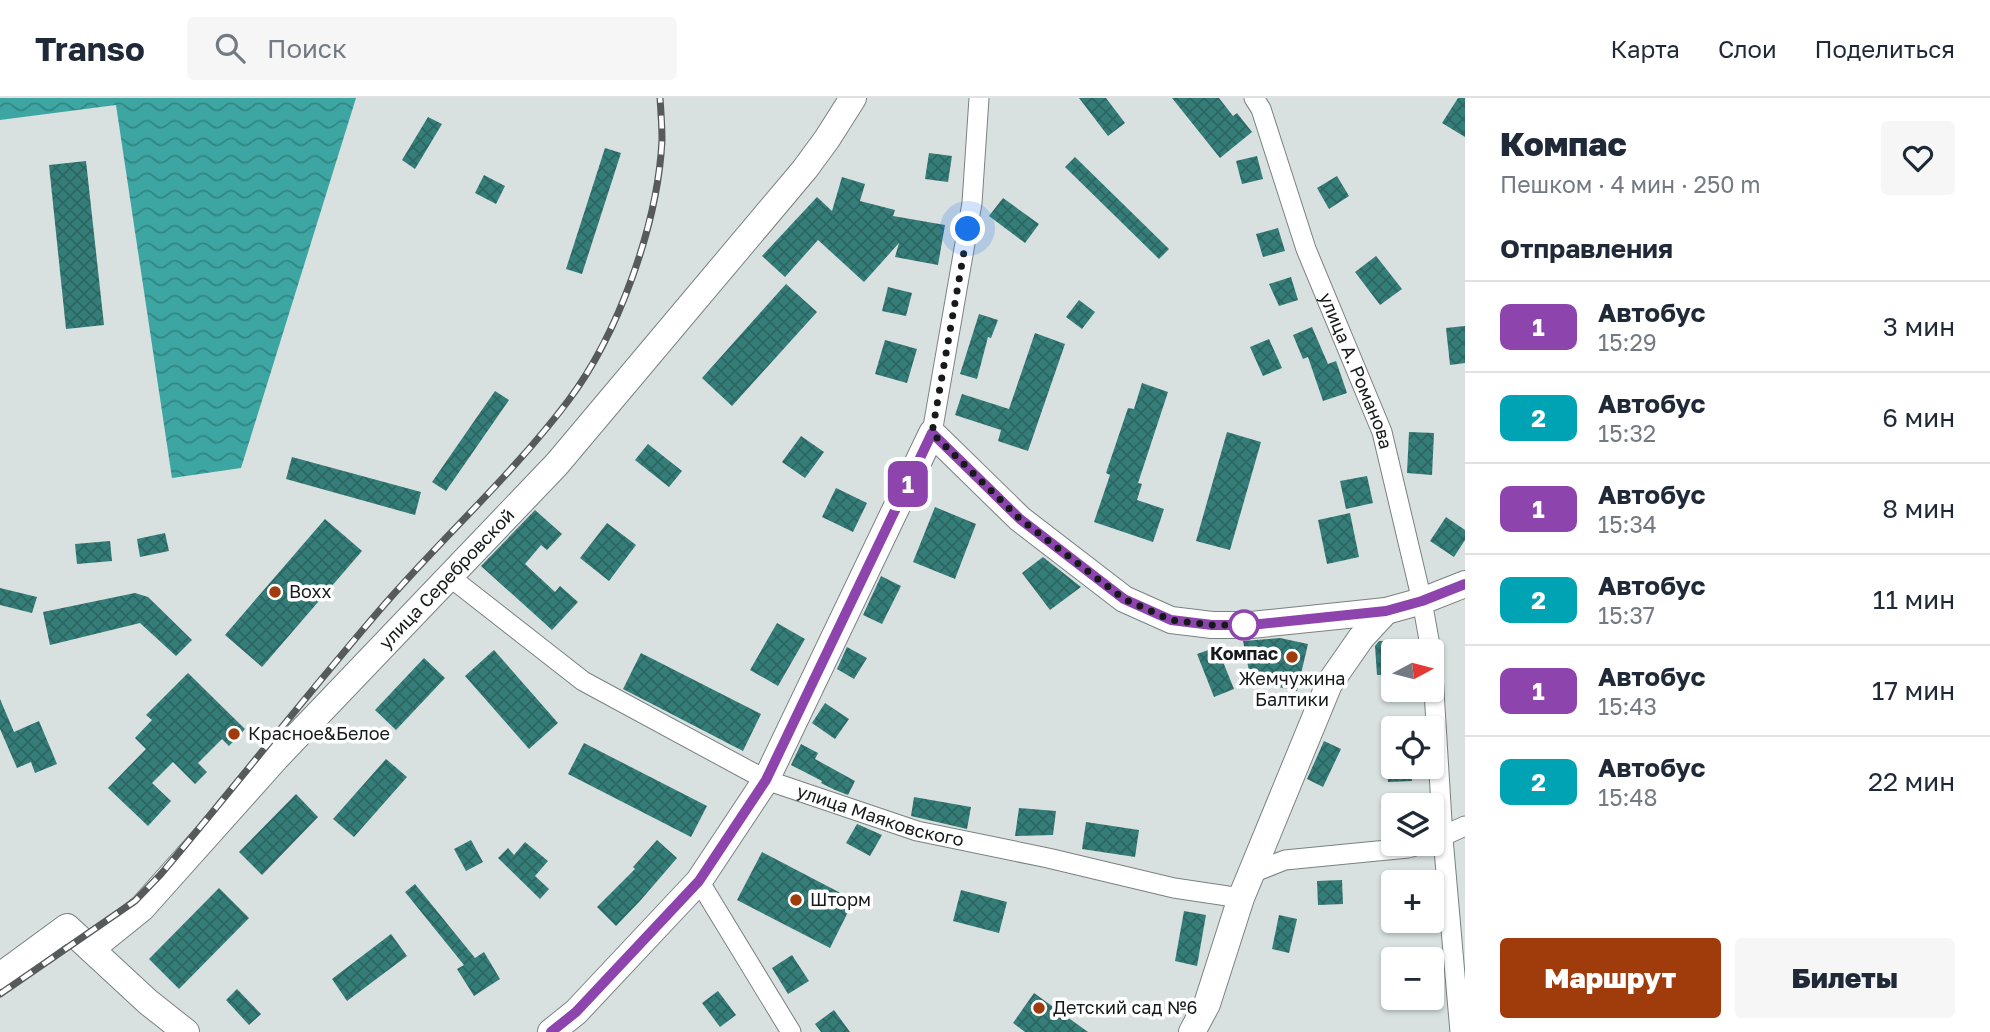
<!DOCTYPE html>
<html lang="ru">
<head>
<meta charset="utf-8">
<style>
  :root { --surface:#fff; --page:#f6f6f7; --text:#1f2937; --muted:#747a83; --line:#e0e1e3; --accent:#a03c0c }
  body { margin:0; font-family:"Golos Text",sans-serif; background:var(--page); color:var(--text); height:100vh; display:flex; flex-direction:column; font-size:26px; white-space:nowrap }
  * { box-sizing:border-box; margin:0 }
  p { font-size:23px; color:var(--muted) }
  .icon { flex:none; width:38px; height:38px; fill:none; stroke:currentColor; stroke-width:2; stroke-linecap:round; stroke-linejoin:round }
  .map { position:relative; flex:1; overflow:hidden }
  .drawer { display:flex; flex-direction:column; background:var(--surface); width:525px }
  .drawer>* { flex:none }
  .badge { padding:0 14px; border-radius:10px; font-size:24px; line-height:46px }
  .needle { width:46px; rotate:83deg }
  .fabs { position:absolute; left:1381px; top:541px; display:grid; gap:14px }
  .fabs a { display:grid; place-items:center; width:63px; height:63px; border-radius:7px; background:var(--surface); box-shadow:0 2px 5px #0004; font-size:35px }
  .you { position:absolute; width:35px; height:35px; margin:-18px; border:5px solid #fff; border-radius:50%; background:#1a73e8; box-shadow:0 0 0 10px #1a73e833 }
  .map>.badge { position:absolute; translate:-50% -50%; box-shadow:0 0 0 4px #fff }
  h2 { padding:0 35px; font-size:26px; line-height:63px }
  .round { display:grid; place-items:center; flex:none; width:74px; height:74px; border-radius:7px; background:var(--page) }
  .summary { display:flex; align-items:center; justify-content:space-between; height:119px; padding:0 35px }
  h1 { font-size:33px; font-weight:800; line-height:52px }
  .button { display:flex; gap:14px; margin-top:auto; padding:14px 35px }
  .button a { flex:1; height:80px; border-radius:7px; background:var(--accent); color:#fff; font-size:28px; font-weight:800; line-height:80px; text-align:center }
  .button a+a { background:var(--page); color:var(--text) }
  ul { padding:0; list-style:none }
  li { display:flex; align-items:center; gap:21px; height:91px; padding:0 35px; border-top:2px solid var(--line) }
  li div { flex:1 }
  li b { display:block; font-size:26px }
  li em { font-style:normal }
  li .badge { min-width:77px; font-weight:700; text-align:center }
  header { display:flex; align-items:center; gap:42px; box-sizing:border-box; height:98px; padding:0 35px; background:var(--surface); border-bottom:2px solid var(--line) }
  header strong { font-size:33px }
  nav { display:flex; gap:38px; margin-inline-start:auto; font-size:24px }
  .search { width:490px; height:63px; background:var(--page); display:flex; align-items:center; gap:18px; box-sizing:border-box; padding:0 24px; border-radius:7px; color:var(--muted); font-size:26px }
  main { display:flex; flex:1; min-height:0 }
  .map>svg:first-child { display:block }
  .water { fill:url(#water-waves) }
  .building { fill:url(#building-cross-hatch) }
  .lines { fill:none; stroke-linecap:round; stroke-linejoin:round }
  .street-casing { stroke:#7a8181; stroke-width:21 }
  .secondary-casing { stroke:#7a8181; stroke-width:28 }
  .street { stroke:#fff; stroke-width:19 }
  .secondary { stroke:#fff; stroke-width:26 }
  .rail-casing { stroke:#565a5a; stroke-width:7 }
  .rail { stroke:#fff; stroke-width:4.5; stroke-dasharray:13; stroke-linecap:butt }
  .line-casing { stroke:#fff; stroke-width:16 }
  .line { stroke:#8e44ad; stroke-width:10 }
  .walk { stroke:#171a1a; stroke-width:7; stroke-dasharray:0 12.6 }
  .poi-dot { fill:#a03c0c; stroke:#fff; stroke-width:2.5 }
  .stop-dot { fill:#fff; stroke:#8e44ad; stroke-width:3.5 }
  .labels { text-anchor:middle; stroke-width:7; stroke-linejoin:round; paint-order:stroke }
  .street-label { font-size:18px; fill:#171a1a; stroke:#fff }
  .poi-label { font-size:18px; fill:#171a1a; stroke:#fff; text-anchor:start }
  .stop-label { font-size:18px; font-weight:bold; fill:#171a1a; stroke:#fff }
</style>
</head>
<body>
<header>
<strong>Transo</strong>
<div class="search"><svg class="icon" aria-label="search" viewBox="0 0 24 24"><circle cx="10" cy="10" r="6"/><path d="M15 15l6 6"/></svg>Поиск</div>
<nav><a>Карта</a><a>Слои</a><a>Поделиться</a></nav>
</header>
<main>
<div class="map">
<svg width="1465" height="934" viewBox="0 0 1465 934">
  <defs>
    <pattern id="water-waves" width="16" height="10" patternUnits="userSpaceOnUse" patternTransform="scale(1.75)"><rect width="16" height="10" fill="#3da6a2"/><path d="M0 5q4-4 8 0t8 0" fill="none" stroke="#328683"/></pattern>
    <pattern id="building-cross-hatch" width="8" height="8" patternUnits="userSpaceOnUse" patternTransform="scale(1.75)"><rect width="8" height="8" fill="#357d79"/><path d="M0 0l8 8M0 8l8-8" fill="none" stroke="#2c6662"/></pattern>
  </defs>
  <rect width="100%" height="100%" fill="#d8e0e0"/>
  <path class="water" d="M0,0H356L241,370L172,380L116,7L0,22Z"/>
  <path class="building" d="M1079,0H1106L1125,25L1108,38Z
    M1172,0H1219L1233,18L1237,15L1252,34L1220,60Z
    M1458,0H1465V39L1442,25Z
    M428,19L442,26L415,71L402,62Z
    M605,50L621,55L582,176L566,171Z
    M929,55L952,58L948,84L925,81Z
    M1257,58L1263,81L1242,86L1236,63Z
    M1075,59L1169,151L1159,161L1065,69Z
    M86,63L104,227L66,231L49,67Z
    M484,77L505,88L496,106L475,95Z
    M1337,78L1349,98L1329,111L1317,90Z
    M842,79L865,86L860,103L895,112L893,118L945,127L938,167L895,159L899,145L864,184L818,142L785,179L762,158L817,99L832,113Z
    M1003,100L1039,126L1025,145L989,118Z
    M1278,130L1285,153L1263,159L1256,136Z
    M1376,158L1402,191L1380,207L1355,174Z
    M1291,179L1298,202L1279,208L1269,186Z
    M786,186L817,214L732,308L702,280Z
    M888,189L912,195L906,218L882,213Z
    M1079,202L1095,214L1082,231L1066,219Z
    M979,216L998,222L991,240L988,239L977,281L960,276Z
    M1465,228V265L1450,267L1446,230Z
    M1312,229L1328,266L1336,263L1347,295L1323,303L1308,259L1303,261L1293,237Z
    M1035,235L1065,246L1028,353L998,343L1001,332L955,317L962,296L1009,311Z
    M1269,241L1282,270L1263,278L1250,249Z
    M885,242L917,251L907,285L875,276Z
    M1142,285L1168,294L1138,385L1142,386L1137,402L1164,411L1153,444L1094,424L1110,377L1106,375L1128,310L1134,311Z
    M495,293L509,302L446,393L432,384Z
    M1227,334L1261,344L1230,452L1196,443Z
    M1409,334L1434,335L1432,377L1407,375Z
    M801,338L824,354L805,380L782,364Z
    M648,346L682,373L669,389L635,362Z
    M292,359L421,394L415,417L286,381Z
    M1367,378L1373,405L1346,411L1340,383Z
    M836,390L867,405L853,434L822,419Z
    M935,409L976,426L955,481L913,464Z
    M535,412L562,436L547,452L541,447L525,466L555,494L560,488L578,504L552,532L481,468Z
    M1350,415L1359,459L1327,466L1318,422Z
    M1446,419L1465,432V442L1454,459L1430,443Z
    M325,421L362,453L262,569L225,537Z
    M607,425L636,447L609,483L580,460Z
    M165,435L169,453L140,459L137,441Z
    M110,443L112,463L77,466L75,446Z
    M1043,459L1081,489L1050,512L1022,475Z
    M881,478L901,488L882,526L863,517Z
    M0,490L37,499L32,515L0,507Z
    M135,495L148,499L192,542L176,558L140,525L50,547L43,514Z
    M777,525L805,541L778,588L750,572Z
    M1280,540L1308,546L1297,593L1251,583L1243,543Z
    M1379,543H1393V577H1377L1375,548Z
    M847,549L867,560L854,581L837,571Z
    M1217,549L1234,591L1214,599L1197,556Z
    M494,552L558,625L529,651L465,578Z
    M641,555L761,616L743,653L623,591Z
    M424,560L445,580L396,632L375,612Z
    M188,575L245,631L229,648L222,641L198,665L207,674L195,686L173,664L152,685L171,703L148,728L108,690L146,651L135,640L152,622L146,617Z
    M0,601L14,634L39,623L57,666L35,675L31,664L17,670L0,631Z
    M825,605L849,621L835,641L812,625Z
    M1324,643L1341,651L1323,689L1307,681Z
    M584,645L707,708L691,739L568,676Z
    M801,646L818,655L815,661L855,683L848,697L835,692L821,685L822,683L791,667Z
    M386,661L407,679L354,739L333,721Z
    M1387,668H1411L1412,683L1388,684Z
    M296,696L318,719L262,777L239,754Z
    M914,699L971,709L967,731L911,718Z
    M1019,710L1056,713L1053,737L1015,738Z
    M1086,724L1139,732L1135,759L1082,751Z
    M857,726L882,737L870,758L846,745Z
    M471,742L483,764L466,773L454,751Z
    M657,742L677,760L640,803L616,828L597,809L635,771L633,769Z
    M525,744L548,763L535,778L549,791L540,801L498,760L508,750L514,757Z
    M762,754L854,802L830,850L737,802Z
    M1342,782L1343,806L1318,807L1317,783Z
    M415,786L475,860L484,854L500,881L474,898L457,871L464,867L405,794Z
    M219,790L249,820L179,891L149,861Z
    M961,792L1007,804L999,835L953,823Z
    M1184,813L1206,817L1197,868L1175,863Z
    M1279,817L1297,821L1289,855L1272,851Z
    M391,836L407,858L347,903L332,881Z
    M792,857L809,883L788,896L772,870Z
    M237,891L261,916L249,927L226,902Z
    M718,893L736,917L720,929L702,905Z
    M1034,895L1088,934H1025L1013,925Z
    M834,912L850,934H821L815,926Z"/>
  <g class="lines">
    <defs>
      <g id="street">
        <path id="s1" d="M1254,0L1261,11L1306,151L1382,334L1422,503L1431,553"/>
        <path d="M932,335L972,105L979,0"/>
        <path id="s2" d="M450,479L583,583L766,682L917,733L1048,760L1174,790L1241,800"/>
        <path d="M1432,560L1443,740L1460,934"/>
        <path d="M1434,742L1465,728"/>
        <path d="M1252,775L1285,762L1408,750L1422,746"/>
        <path d="M699,783L791,934"/>
      </g>
      <g id="secondary">
        <path id="s3" d="M91,851L142,810L277,659L557,366L805,71L827,41L853,0"/>
        <path d="M0,878L67,829L148,904L186,934"/>
        <path d="M551,934L576,914L699,783L766,682L932,335L1020,421L1124,501L1171,522L1212,527H1251L1386,513L1422,503L1465,486"/>
        <path d="M1192,934L1207,906L1241,800L1329,586L1361,540L1386,513"/>
      </g>
    </defs>
    <use href="#street" class="street-casing"/>
    <use href="#secondary" class="secondary-casing"/>
    <use href="#street" class="street"/>
    <use href="#secondary" class="secondary"/>
    <defs>
      <path id="rail" d="M0,896L135,803L161,776C236,687 308,595 384,507C444,438 513,376 568,303C618,237 658,126 662,42C662,28 661,14 660,0"/>
    </defs>
    <use href="#rail" class="rail-casing"/>
    <use href="#rail" class="rail"/>
  </g>
  <g class="lines">
    <defs>
      <path id="line" d="M551,934L576,914L699,783L766,682L932,335L1020,421L1124,501L1171,522L1212,527H1251L1386,513L1422,503L1465,486"/>
    </defs>
    <use href="#line" class="line-casing"/>
    <use href="#line" class="line"/>
    <path class="walk" d="M968,131L932,335L1020,421L1124,501L1171,522L1212,527H1251H1244"/>
  </g>
  <g class="poi-dot">
    <circle cx="275" cy="494" r="7"/>
    <circle cx="1292" cy="559" r="7"/>
    <circle cx="234" cy="636" r="7"/>
    <circle cx="796" cy="802" r="7"/>
    <circle cx="1039" cy="910" r="7"/>
  </g>
  <circle class="stop-dot" cx="1244" cy="527" r="14"/>
  <g class="labels">
    <g class="street-label">
      <text dy="6" stroke="none"><textPath href="#s1" startOffset="292">улица А. Романова</textPath></text>
      <text dy="6" stroke="none"><textPath href="#s3" startOffset="514">улица Серебровской</textPath></text>
      <text dy="6" stroke="none"><textPath href="#s2" startOffset="497">улица Маяковского</textPath></text>
    </g>
    <g class="poi-label">
      <text x="289" y="500">Boxx</text>
      <text x="1292" y="587" text-anchor="middle">Жемчужина<tspan x="1292" dy="21">Балтики</tspan></text>
      <text x="248" y="642">Красное&amp;Белое</text>
      <text x="810" y="808">Шторм</text>
      <text x="1053" y="916">Детский сад №6</text>
    </g>
    <g class="stop-label">
      <text x="1244" y="562">Компас</text>
    </g>
  </g>
</svg>
<div class="fabs">
<a><svg class="needle" viewBox="-14 -14 28 28"><path d="M0-13l5 13h-10z" fill="#e53935"/><path d="M0 13l5-13h-10z" fill="#747a83"/></svg></a>
<a><svg class="icon" aria-label="locate" viewBox="0 0 24 24"><circle cx="12" cy="12" r="6"/><path d="M12 2v4M12 18v4M2 12h4M18 12h4"/></svg></a>
<a><svg class="icon" aria-label="layers" viewBox="0 0 24 24"><path d="M12 4l9 5-9 5-9-5zM3 14l9 5 9-5"/></svg></a>
<a>+</a>
<a>−</a>
</div>
<div class="you" style="left:968px;top:131px"></div>
<b class="badge" style="left:908px;top:386px;background:#8e44ad;color:#fff">1</b>
</div>
<section class="drawer">
<div class="summary"><div><h1>Компас</h1><p>Пешком · 4 мин · 250 m</p></div><a class="round"><svg class="icon" aria-label="heart" viewBox="0 0 24 24"><path d="M12 20l-8-8c-3-5 5-10 8-4 3-6 11-1 8 4z"/></svg></a></div>
<h2>Отправления</h2>
<ul>
<li><span class="badge" style="background:#8e44ad;color:#fff">1</span><div><b>Автобус</b><p>15:29</p></div><em>3 мин</em></li>
<li><span class="badge" style="background:#00a3b4;color:#fff">2</span><div><b>Автобус</b><p>15:32</p></div><em>6 мин</em></li>
<li><span class="badge" style="background:#8e44ad;color:#fff">1</span><div><b>Автобус</b><p>15:34</p></div><em>8 мин</em></li>
<li><span class="badge" style="background:#00a3b4;color:#fff">2</span><div><b>Автобус</b><p>15:37</p></div><em>11 мин</em></li>
<li><span class="badge" style="background:#8e44ad;color:#fff">1</span><div><b>Автобус</b><p>15:43</p></div><em>17 мин</em></li>
<li><span class="badge" style="background:#00a3b4;color:#fff">2</span><div><b>Автобус</b><p>15:48</p></div><em>22 мин</em></li>
</ul>
<div class="button"><a>Маршрут</a><a>Билеты</a></div>
</section>
</main>
</body>
</html>
